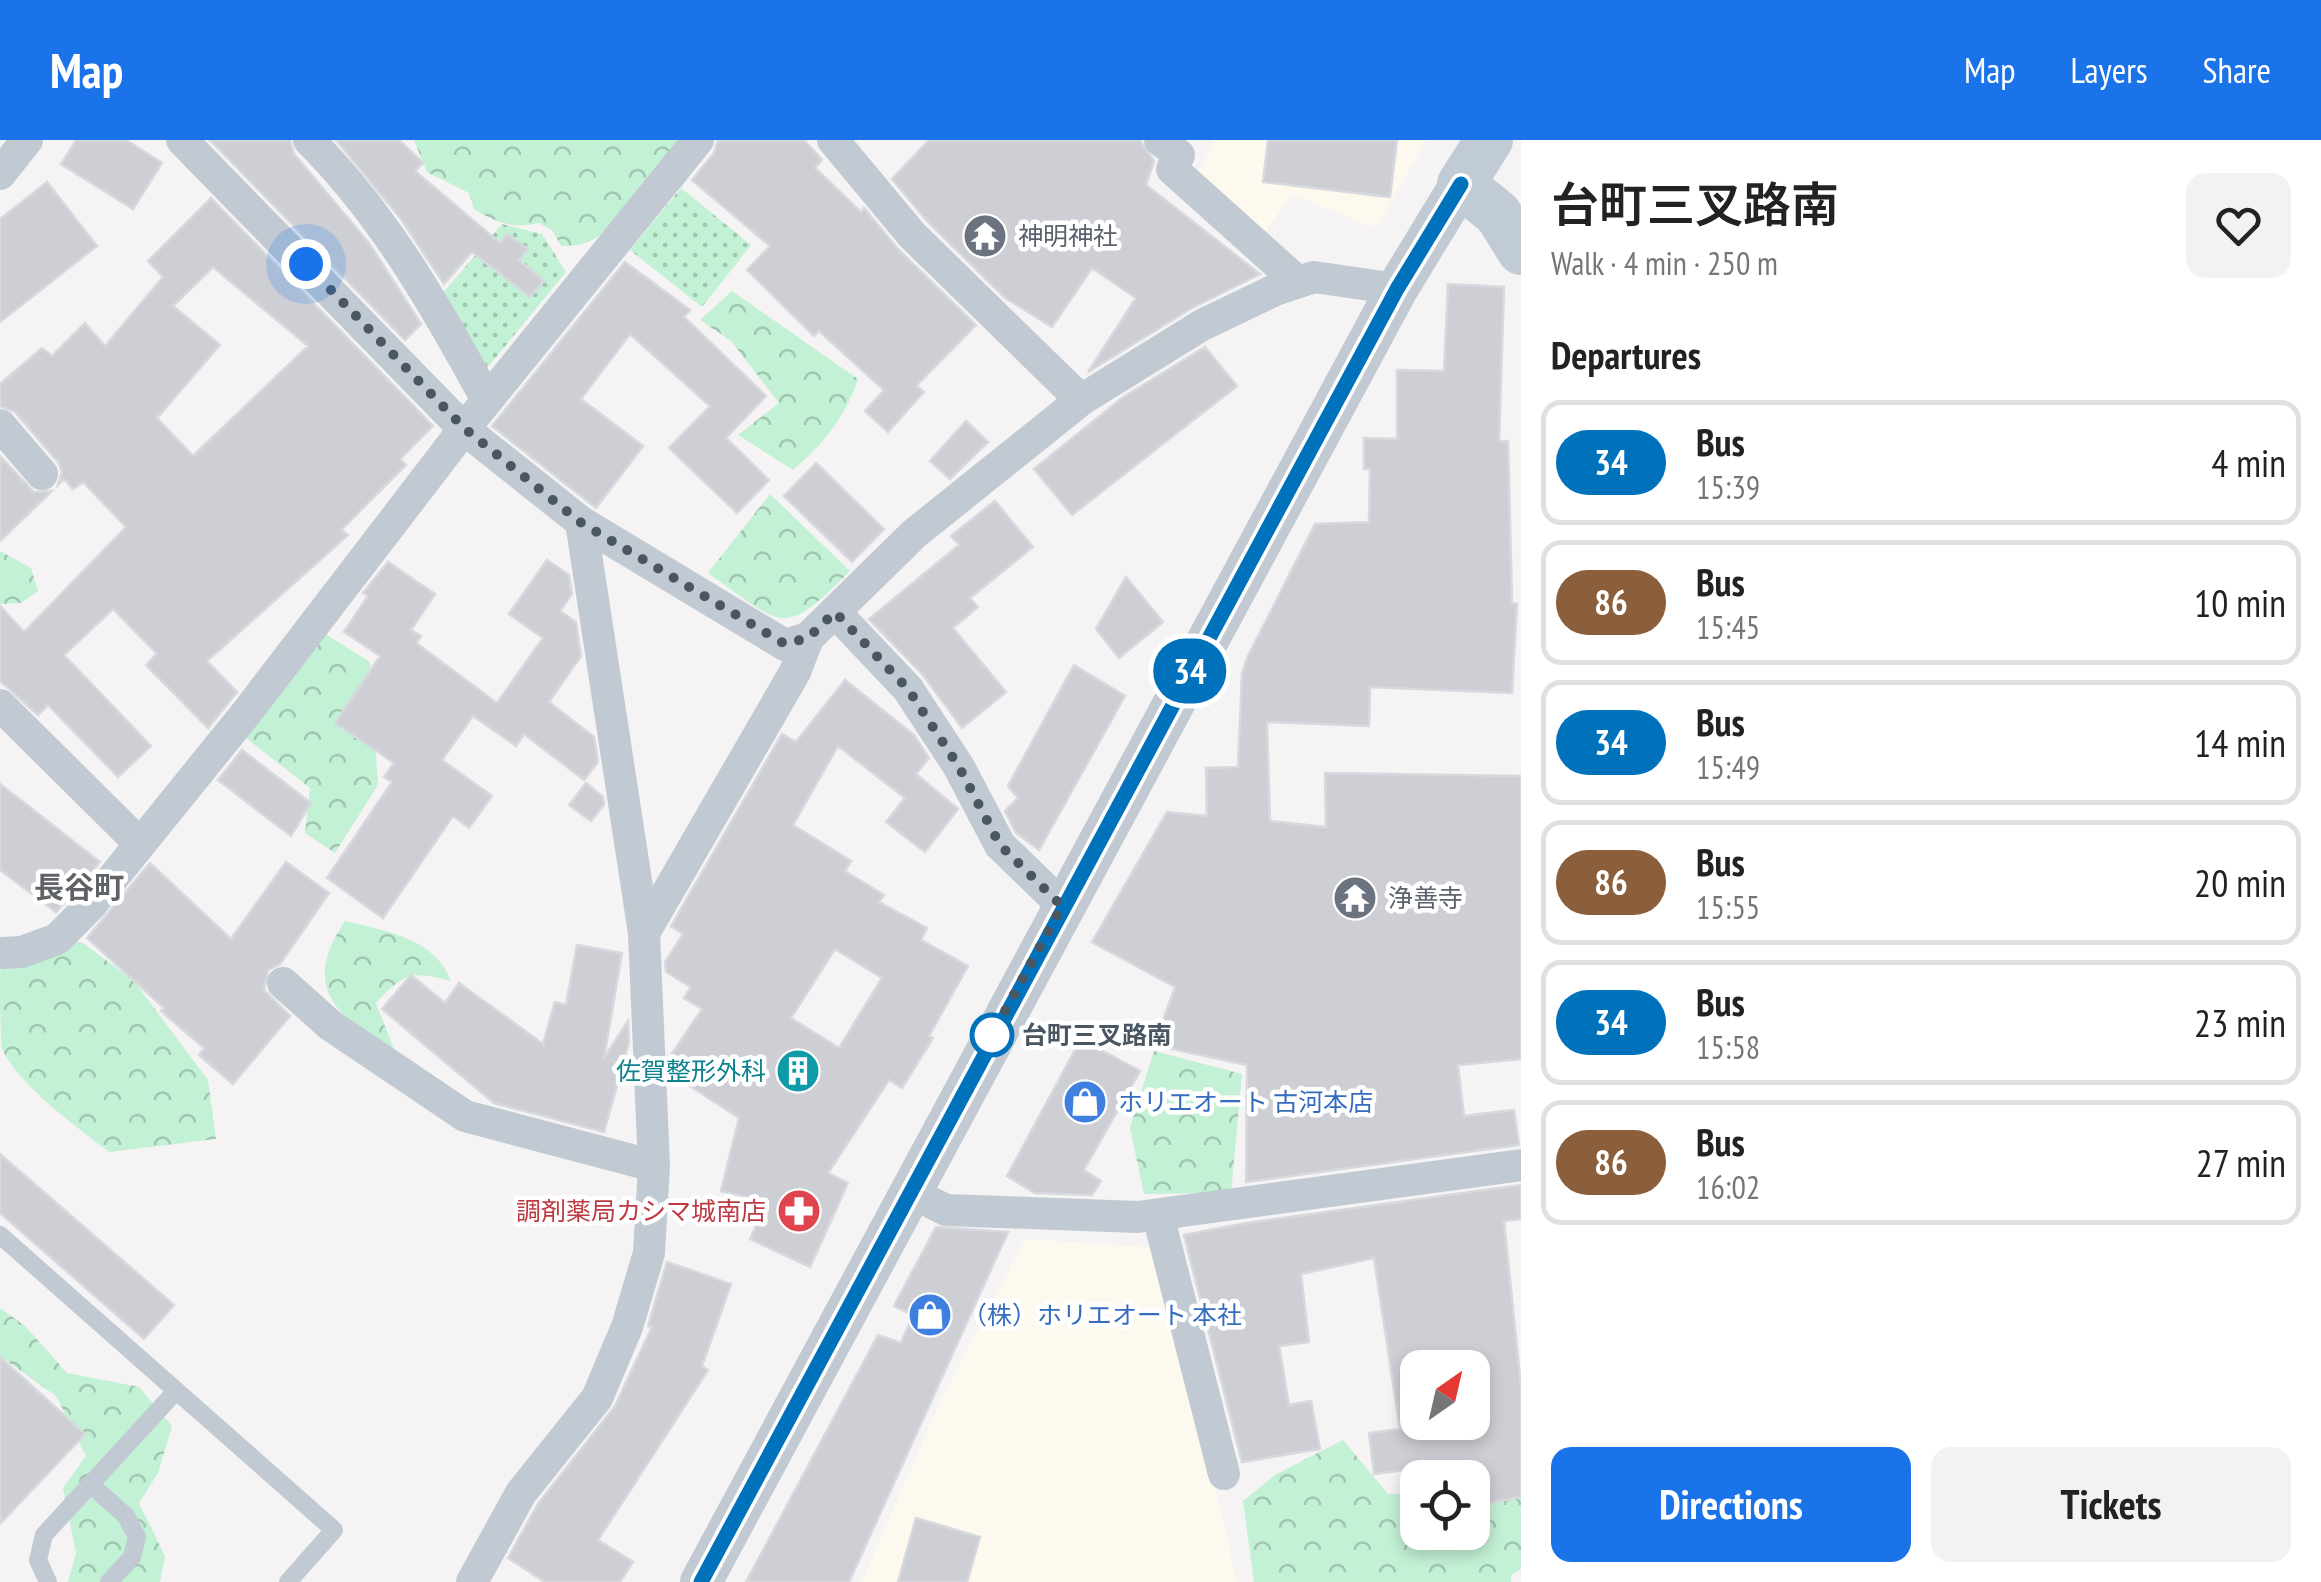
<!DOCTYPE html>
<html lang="en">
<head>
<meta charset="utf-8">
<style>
  :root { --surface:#fff; --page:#f2f2f2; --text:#222; --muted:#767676; --line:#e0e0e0; --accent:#1a73e8 }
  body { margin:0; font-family:"PT Sans Narrow","Noto Sans JP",sans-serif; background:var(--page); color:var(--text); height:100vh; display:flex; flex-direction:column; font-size:38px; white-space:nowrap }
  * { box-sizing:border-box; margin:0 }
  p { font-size:32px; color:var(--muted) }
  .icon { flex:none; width:55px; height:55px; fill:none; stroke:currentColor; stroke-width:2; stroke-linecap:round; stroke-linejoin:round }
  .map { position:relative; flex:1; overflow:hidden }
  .panel { display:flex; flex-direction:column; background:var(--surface); width:800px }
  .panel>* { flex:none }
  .badge { padding:0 20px; border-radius:32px; font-size:35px; line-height:65px }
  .needle { width:65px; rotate:34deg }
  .tools { position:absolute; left:1400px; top:1210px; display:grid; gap:20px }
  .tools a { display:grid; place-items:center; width:90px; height:90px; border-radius:20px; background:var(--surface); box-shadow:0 5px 15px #0003; font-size:50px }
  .you { position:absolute; width:50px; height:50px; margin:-25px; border:8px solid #fff; border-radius:50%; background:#1a73e8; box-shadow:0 0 0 15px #1a73e833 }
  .map>.badge { position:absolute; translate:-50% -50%; box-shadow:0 0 0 5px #fff }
  h2 { padding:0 30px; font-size:38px; line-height:90px }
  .round { display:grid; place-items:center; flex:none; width:105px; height:105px; border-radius:20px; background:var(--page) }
  .summary { display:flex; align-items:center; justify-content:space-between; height:170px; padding:0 30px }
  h1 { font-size:48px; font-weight:600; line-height:75px }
  .action { display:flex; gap:20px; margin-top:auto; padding:20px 30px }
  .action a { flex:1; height:115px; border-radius:20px; background:var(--accent); color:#fff; font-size:40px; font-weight:600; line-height:115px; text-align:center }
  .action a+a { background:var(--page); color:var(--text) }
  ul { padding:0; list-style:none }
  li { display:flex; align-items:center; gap:30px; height:125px; margin:0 20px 15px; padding:0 10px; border:5px solid var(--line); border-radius:20px }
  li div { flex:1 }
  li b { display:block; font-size:38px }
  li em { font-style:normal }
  li .badge { min-width:110px; font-weight:700; text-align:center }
  header { display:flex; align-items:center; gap:60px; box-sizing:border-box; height:140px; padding:0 50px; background:var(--accent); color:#fff }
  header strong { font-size:48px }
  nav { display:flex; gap:55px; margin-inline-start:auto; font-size:35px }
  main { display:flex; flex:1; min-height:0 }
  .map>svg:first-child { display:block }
  .commercial { fill:#fdf9ef }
  .grass { fill:url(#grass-dots) }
  .forest { fill:url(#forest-crowns) }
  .building { fill:#cdcfd5; stroke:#d7d9de; stroke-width:2.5; fill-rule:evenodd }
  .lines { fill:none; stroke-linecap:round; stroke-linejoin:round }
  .service { stroke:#c1cad2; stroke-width:18 }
  .minor { stroke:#c1cad2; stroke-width:32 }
  .tertiary { stroke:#c1cad2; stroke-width:42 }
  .secondary { stroke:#c1cbd6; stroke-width:48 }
  .line-casing { stroke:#fff; stroke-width:22 }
  .line { stroke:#0072bc; stroke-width:15 }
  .walk { stroke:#4a5661; stroke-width:10; stroke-dasharray:0 18 }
  .stop-dot { fill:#fff; stroke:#0072bc; stroke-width:5 }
  .labels { text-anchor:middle; stroke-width:9; stroke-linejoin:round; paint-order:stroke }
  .worship-label { font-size:25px; fill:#5b616d; stroke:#fff; text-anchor:start }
  .stop-label { font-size:25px; font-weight:bold; fill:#4a5661; stroke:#fff; text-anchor:start }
  .culture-label { font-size:25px; fill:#0d838f; stroke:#fff; text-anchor:end }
  .shop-label { font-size:25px; fill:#366cbe; stroke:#fff; text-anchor:start }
  .health-label { font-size:25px; fill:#be3a42; stroke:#fff; text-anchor:end }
  .quarter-label { font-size:30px; font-weight:bold; fill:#5f6368; stroke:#fff }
</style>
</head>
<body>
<header>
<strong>Map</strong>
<nav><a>Map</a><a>Layers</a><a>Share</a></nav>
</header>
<main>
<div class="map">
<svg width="1521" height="1442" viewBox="0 0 1521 1442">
  <defs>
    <pattern id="grass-dots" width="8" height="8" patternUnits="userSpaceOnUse" patternTransform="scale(2.5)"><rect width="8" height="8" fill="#c3f1d5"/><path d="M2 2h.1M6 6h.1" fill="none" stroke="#a0c6b0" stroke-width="1.8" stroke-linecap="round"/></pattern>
    <pattern id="forest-crowns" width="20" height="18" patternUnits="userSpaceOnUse" patternTransform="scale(2.5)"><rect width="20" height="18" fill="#c3f1d5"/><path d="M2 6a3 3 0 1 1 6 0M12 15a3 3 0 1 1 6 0" fill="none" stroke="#a0c6b0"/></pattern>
  </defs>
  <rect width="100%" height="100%" fill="#f5f3f3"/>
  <path class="commercial" d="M1215,0H1426L1376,88L1291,54L1262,97L1195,37Z
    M1025,1099L1159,1108L1237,1442H862L938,1266Z"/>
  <path class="grass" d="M681,48L751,105L702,167L630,110Z
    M502,84L542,94L566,132L483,233L441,155Z"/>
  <path class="forest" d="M414,0H697L699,22L681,48L637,50C615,80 602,108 561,106L552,90L539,83C513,89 497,83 474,69L469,53L427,32Z
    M732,151L858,239C845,278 824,303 793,330L738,295L779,263L731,201L700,180Z
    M770,354L850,431C781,501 783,485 708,433Z
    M0,411L31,428L38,451L21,463L0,464Z
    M322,492L370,522L378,645L335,713L305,693L310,648L246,598Z
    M345,781C386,791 435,798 451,841C410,831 406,832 376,863L396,915C340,876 298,851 345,781Z
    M41,793L83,803L134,841L208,940L216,999L109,1012C75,985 21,948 2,909C0,891 0,851 0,831Z
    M1154,911L1242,934L1231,1053L1144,1054L1130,988Z
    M0,1168L25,1186L67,1233L139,1247L172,1286L158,1333L139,1363L165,1416L160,1442H68L76,1413L63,1348L86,1316L56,1256L0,1216Z
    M1343,1300L1388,1354H1417L1418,1392H1472L1473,1352L1521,1348V1429L1512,1434L1511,1442H1254L1243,1361L1275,1335Z"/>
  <path class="building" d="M76,0H126L162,23L133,69L61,24Z
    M210,0H290L294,14L369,103L421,184L405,200Z
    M336,0H399L423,23L415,31L500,103L507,94L528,109L519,120L544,141L530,157L472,112L444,144L401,79Z
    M718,0H804L822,20L815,28L861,72L864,68L898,109L976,185L916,246L924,252L888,292L865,271L884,250L819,191L814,196L747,130L770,106L692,40L714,13Z
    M929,0H1140L1154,21L1146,45L1260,134L1192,168L1088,232L1136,158L1092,128L1052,187L1004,157L927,81L892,39Z
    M1268,0H1397L1390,57L1263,42Z
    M47,42L97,106L0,182V79Z
    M211,58L433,286L400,319L406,325L341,390L348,395L207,521L237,552L208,588L146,525L157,514L113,469L64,515L151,606L118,637L48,565L38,575L0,541V466L24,492L126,387L83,342L73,349L64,339L58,345L62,331L58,322L15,272L0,266V244L42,208L52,216L85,183L105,206L163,137L148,121ZM213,127L308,206L193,316L157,278L220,205L173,166Z
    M625,122L690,170L684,177L766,256L726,298L769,340L737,373L669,308L710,266L630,194L581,259L643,306L596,368L492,286Z
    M1448,144L1504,147L1499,301H1508L1512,463L1517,464L1512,553L1370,547L1369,586L1267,582L1270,681L1326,687L1325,633L1521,636V919L1458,925L1464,976L1514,970L1519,1005L1246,1042L1247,925L1154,905L1175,847L1092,802L1167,672L1207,676L1206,628L1238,627L1242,533L1248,516L1315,384L1369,382L1370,329H1364V298L1397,299V230L1444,231Z
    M1205,207L1237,246L1072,375L1034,329L1122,258Z
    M966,281L988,302L950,339L930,321Z
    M0,316L34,352L52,351L0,401Z
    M816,323L884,389L852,422L784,356Z
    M995,361L1033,407L970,458L978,467L953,488L1006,552L962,588L923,535L869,479L959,405L951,396Z
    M547,420L569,435L572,454L560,471L576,482L581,516L549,562L594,597L598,622L584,640L524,594L516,606L473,576L442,620L492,656L469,688L453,676L383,778L327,738L392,642L384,637L394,623L335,583L380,516L344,492L368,456L363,453L388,422L435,454L411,490L421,496L416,503L497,563L543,498L509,474Z
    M1126,437L1163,482L1119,518L1096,489Z
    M1074,525L1125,556L1039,710L1016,693L1005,671L1018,658L1008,646Z
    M845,540L914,595L929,618L916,634L958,669L925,712L886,682L905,658L838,606L793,685L851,721L845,731L884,755L879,762L927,788L921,800L968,826L929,896L933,898L902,948L889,940L828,1033L848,1043L810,1127L750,1099L767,1062L721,1051L739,978L670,933L669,918L702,869L684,858L691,847L666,832L665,822L683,794L671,786L782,594L796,602ZM835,809L882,838L839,908L791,878Z
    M242,610L311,663L291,696L218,640Z
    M586,643L603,657L604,665L591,681L569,665Z
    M0,644L100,722L56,772L0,730Z
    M286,722L329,753L280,824L268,830L264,850L290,876L233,944L199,915L204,908L161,871L164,868L87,798L150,723L231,799Z
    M577,805L622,813L604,918L628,881L629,902L604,992L494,963L382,869L411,835L445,863L459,843L543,904L555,862L566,865Z
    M1081,899L1140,931L1084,1030L1101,1041L1092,1055L1035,1053L1007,1036Z
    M0,1014L174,1165L144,1199L0,1073Z
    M1521,1045V1079L1504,1081L1521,1247V1357L1472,1366V1338H1443L1441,1325L1374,1334L1369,1293L1400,1289L1374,1118L1301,1134L1309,1202L1279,1206L1289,1265L1311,1261L1320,1309L1242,1322L1184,1095L1246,1083ZM1418,1228H1472V1282H1418Z
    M936,1087L1008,1092L849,1442H746L878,1195L901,1203L913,1175L894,1166Z
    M667,1122L731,1144L702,1226L708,1230L598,1400L633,1422L620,1442H545L508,1418L538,1364L615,1266L652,1187L648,1186Z
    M0,1217L85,1294L0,1384Z
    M916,1378L980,1397L967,1442H898Z"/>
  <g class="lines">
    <path class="service" d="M0,1095L334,1390L288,1442
      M90,1344L126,1376L137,1397L132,1417L109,1442
      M48,1442L38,1420L44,1395L176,1251"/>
    <path class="minor" d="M182,0L464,289L581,382L785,505L808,498
      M309,0C384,75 437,168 487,260
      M833,0L912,95L1081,260
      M1160,0L1179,15L1172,29L1298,142
      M0,34L27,0
      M0,285L42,334
      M835,472L908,549L959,627L1000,705L1063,766
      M0,565L139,703
      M644,793L795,532L808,498L914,394L1081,260L1202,185L1275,150L1314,137L1397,149
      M0,813L22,812L57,799L91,765L247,572L464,289L698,0
      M283,843L330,885L465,976L654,1026
      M908,1051L946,1070L1138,1077L1521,1025
      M1158,1075L1224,1334
      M472,1442L521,1353L597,1258L627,1187L649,1113L654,1026L644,793L581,382"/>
    <path class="tertiary" d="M701,1442L1397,149L1461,44"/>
    <path class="secondary" d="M1489,0L1461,44L1498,74L1521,111"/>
  </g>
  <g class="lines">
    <defs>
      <path id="line" d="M701,1442L1397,149L1461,44"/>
    </defs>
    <use href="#line" class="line-casing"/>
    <use href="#line" class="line"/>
    <path class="walk" d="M306,124L464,288L580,382L785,504L808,498L835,472L908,549L959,627L1000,705L1062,766L992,895"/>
  </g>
  <defs>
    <symbol id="temple-disc" viewBox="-11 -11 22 22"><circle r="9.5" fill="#6b7280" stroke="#fff"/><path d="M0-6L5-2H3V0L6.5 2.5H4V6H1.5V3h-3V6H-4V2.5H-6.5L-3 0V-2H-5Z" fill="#fff"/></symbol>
    <symbol id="building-disc" viewBox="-11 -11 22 22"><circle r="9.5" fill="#0f9aa8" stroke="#fff"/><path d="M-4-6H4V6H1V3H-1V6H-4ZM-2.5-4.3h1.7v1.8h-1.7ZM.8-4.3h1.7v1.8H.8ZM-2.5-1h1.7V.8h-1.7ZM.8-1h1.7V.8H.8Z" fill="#fff"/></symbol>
    <symbol id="shop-disc" viewBox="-11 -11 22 22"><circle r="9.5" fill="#3f7fe0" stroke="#fff"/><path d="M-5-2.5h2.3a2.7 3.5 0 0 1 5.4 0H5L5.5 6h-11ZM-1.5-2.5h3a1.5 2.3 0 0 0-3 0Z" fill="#fff"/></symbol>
    <symbol id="pharmacy-disc" viewBox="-11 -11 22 22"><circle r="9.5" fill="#e0444e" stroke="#fff"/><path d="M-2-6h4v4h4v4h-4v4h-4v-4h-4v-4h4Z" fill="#fff"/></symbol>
  </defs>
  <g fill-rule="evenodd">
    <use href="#temple-disc" x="960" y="71" width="50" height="50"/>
    <use href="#temple-disc" x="1330" y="733" width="50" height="50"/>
    <use href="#building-disc" x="773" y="906" width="50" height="50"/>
    <use href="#shop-disc" x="1060" y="937" width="50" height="50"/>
    <use href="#pharmacy-disc" x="774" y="1046" width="50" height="50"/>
    <use href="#shop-disc" x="905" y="1150" width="50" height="50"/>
  </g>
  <circle class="stop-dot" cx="992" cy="895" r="20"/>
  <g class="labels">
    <g class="worship-label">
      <text x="1018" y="105">神明神社</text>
      <text x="1388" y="767">浄善寺</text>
    </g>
    <g class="stop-label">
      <text x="1022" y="904">台町三叉路南</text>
    </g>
    <g class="culture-label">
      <text x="766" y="940">佐賀整形外科</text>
    </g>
    <g class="shop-label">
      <text x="1118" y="971">ホリエオート 古河本店</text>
      <text x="962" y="1184">（株）ホリエオート 本社</text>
    </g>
    <g class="health-label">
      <text x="766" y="1080">調剤薬局カシマ城南店</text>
    </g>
    <g class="quarter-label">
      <text x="79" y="758">長谷町</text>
    </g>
  </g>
</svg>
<div class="tools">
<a><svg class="needle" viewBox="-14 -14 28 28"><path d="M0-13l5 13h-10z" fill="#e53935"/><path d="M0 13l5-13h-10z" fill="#767676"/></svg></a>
<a><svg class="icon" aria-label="locate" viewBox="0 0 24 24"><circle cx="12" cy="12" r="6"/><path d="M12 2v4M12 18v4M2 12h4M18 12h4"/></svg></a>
</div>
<div class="you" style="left:306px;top:124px"></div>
<b class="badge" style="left:1190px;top:531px;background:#0072bc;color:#fff">34</b>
</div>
<section class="panel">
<div class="summary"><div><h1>台町三叉路南</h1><p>Walk · 4 min · 250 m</p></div><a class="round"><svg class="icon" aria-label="heart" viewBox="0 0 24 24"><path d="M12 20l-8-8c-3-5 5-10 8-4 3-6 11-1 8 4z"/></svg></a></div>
<h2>Departures</h2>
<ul>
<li><span class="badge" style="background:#0072bc;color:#fff">34</span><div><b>Bus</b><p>15:39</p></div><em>4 min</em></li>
<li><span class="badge" style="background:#8b5e3c;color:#fff">86</span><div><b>Bus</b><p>15:45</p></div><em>10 min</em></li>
<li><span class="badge" style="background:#0072bc;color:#fff">34</span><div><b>Bus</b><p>15:49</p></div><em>14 min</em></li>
<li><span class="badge" style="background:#8b5e3c;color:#fff">86</span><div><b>Bus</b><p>15:55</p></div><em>20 min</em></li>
<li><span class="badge" style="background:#0072bc;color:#fff">34</span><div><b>Bus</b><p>15:58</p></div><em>23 min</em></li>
<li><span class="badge" style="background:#8b5e3c;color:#fff">86</span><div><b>Bus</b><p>16:02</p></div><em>27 min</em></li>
</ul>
<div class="action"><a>Directions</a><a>Tickets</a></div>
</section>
</main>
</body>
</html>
